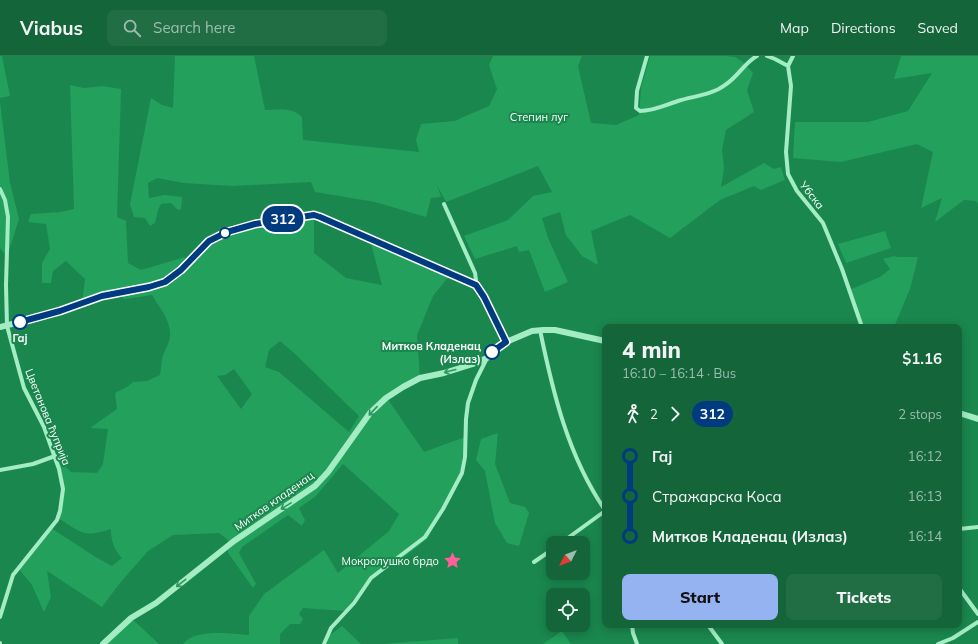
<!DOCTYPE html>
<html lang="en">
<head>
<meta charset="utf-8">
<style>
  :root { --surface:#14653a; --page:#216e45; --text:#f1f3f6; --muted:#9dbdaf; --line:#337954; --accent:#95b2f1 }
  body { margin:0; font-family:Mulish,sans-serif; background:var(--page); color:var(--text); height:100vh; display:flex; flex-direction:column; font-size:15px; white-space:nowrap }
  * { box-sizing:border-box; margin:0 }
  p { font-size:13px; color:var(--muted) }
  .icon { flex:none; width:22px; height:22px; fill:none; stroke:currentColor; stroke-width:2; stroke-linecap:round; stroke-linejoin:round }
  .map { position:relative; flex:1; overflow:hidden }
  .details { position:absolute; left:602px; top:268px; width:360px; height:304px; display:flex; flex-direction:column; background:var(--surface); border-radius:8px; box-shadow:0 2px 10px #0003 }
  .details>* { flex:none }
  .badge { padding:0 8px; border-radius:13px; font-size:14px; line-height:26px }
  .needle { width:26px; rotate:228deg }
  .fabs { position:absolute; left:546px; top:480px; display:grid; gap:8px }
  .fabs a { display:grid; place-items:center; width:44px; height:44px; border-radius:8px; background:var(--surface); box-shadow:0 2px 10px #0003; font-size:20px }
  .map>.badge { position:absolute; translate:-50% -50%; box-shadow:0 0 0 2px #fff }
  .legs { display:flex; align-items:center; gap:6px; height:44px; padding:0 20px; font-size:13px }
  .legs p { margin-inline-start:auto }
  .head { display:flex; align-items:center; justify-content:space-between; height:68px; padding:0 20px }
  h1 { font-size:22px; font-weight:800; line-height:30px }
  .action { display:flex; gap:8px; margin-top:auto; padding:8px 20px }
  .action a { flex:1; height:46px; border-radius:8px; background:var(--accent); color:#111; font-size:16px; font-weight:800; line-height:46px; text-align:center }
  .action a+a { background:var(--page); color:var(--text) }
  ul { padding:0 20px; list-style:none }
  li { display:flex; align-items:center; gap:14px; height:40px; font-size:15px }
  li i { display:grid; place-items:center; width:6px; height:100%; margin:0 5px; background:currentColor }
  li i::after { content:''; width:10px; height:10px; margin:-5px; border:3px solid; border-radius:50%; background:var(--surface) }
  li p { margin-inline-start:auto }
  li:first-child i { background:linear-gradient(#0000 50%,currentColor 0) }
  li:last-child i { background:linear-gradient(currentColor 50%,#0000 0) }
  header { display:flex; align-items:center; gap:24px; box-sizing:border-box; height:56px; padding:0 20px; background:var(--surface); border-bottom:1px solid var(--line) }
  header strong { font-size:19px }
  nav { display:flex; gap:22px; margin-inline-start:auto; font-size:14px }
  .search { width:280px; height:36px; background:var(--page); display:flex; align-items:center; gap:10px; box-sizing:border-box; padding:0 14px; border-radius:8px; color:var(--muted); font-size:15px }
  .map>svg:first-child { display:block }
  .green { fill:#23a05c; fill-rule:evenodd }
  .lines { fill:none; stroke-linecap:round; stroke-linejoin:round }
  .minor { stroke:#a3ecc4; stroke-width:4 }
  .tertiary { stroke:#a3ecc4; stroke-width:6 }
  .oneway { stroke:#2f9660 }
  .line-1-casing { stroke:#fff; stroke-width:9 }
  .line-1 { stroke:#003b80; stroke-width:6 }
  .stop-1-dot { fill:#fff; stroke:#003b80; stroke-width:2 }
  .labels { text-anchor:middle; stroke-width:4; stroke-linejoin:round; paint-order:stroke }
  .park-label { font-size:11px; fill:#fcfffd; stroke:#1a874e }
  .street-label { font-size:11px; fill:#fff; stroke:#1a874e }
  .stop-label { font-size:11px; font-weight:bold; fill:#fff; stroke:#1a874e }
  .poi-label { font-size:11px; fill:#fff; stroke:#1a874e; text-anchor:end }
</style>
</head>
<body>
<header>
<strong>Viabus</strong>
<div class="search"><svg class="icon" aria-label="search" viewBox="0 0 24 24"><circle cx="10" cy="10" r="6"/><path d="M15 15l6 6"/></svg>Search here</div>
<nav><a>Map</a><a>Directions</a><a>Saved</a></nav>
</header>
<div class="map">
<svg width="978" height="588" viewBox="0 0 978 588">
  <rect width="100%" height="100%" fill="#1a874e"/>
  <path class="green" d="M0,0H2L10,40L0,42Z
    M175,0H254L265,54C279,54 292,51 302,61L303,84L419,96L416,84L421,68L455,65L461,62L489,50L497,33L489,9L493,0H582L578,10L591,67L616,69L639,59L641,32L650,0H726L735,1L743,6L753,17L747,34L754,56L726,74L722,94L724,112L721,131L764,107L774,113L781,111L785,124L761,134L754,130L720,144L670,182L630,159L591,175L598,209L582,200L566,179L560,156L542,162L548,182L568,226L545,236L529,194L519,196L517,190L475,203L464,180L508,164L533,140L552,136L538,110L446,146L437,129L441,141L431,142L426,161L375,146L315,136L311,126L232,130L184,127L157,122L148,127L149,142L165,139L182,141L181,154L177,153L171,147L161,148L158,154L155,167L150,170L145,162L134,161L130,148L151,42L162,49L173,52Z
    M901,0H978V148L976,145L964,144L935,166L942,142L921,152L933,96L917,88L841,106L793,102L795,66H868L908,55L932,17L894,23Z
    M70,29L84,32L102,30L121,33L117,161L126,165L128,207L141,214L185,201L182,212L205,189L227,176L314,159V197L346,222L382,229L370,184L450,219L433,240L417,279L420,322L387,342L424,396L465,381L461,414L428,482L408,498L370,521L345,555L303,552L299,558L303,563L300,568H290L280,578V588H183C195,572 232,578 249,579V560L264,538L324,494L338,517L389,475L399,458L343,408L316,440L299,452L305,464L302,470L288,459L242,491L239,497L256,528L253,532L228,497V484L219,477L173,479L148,495L120,527L102,551L47,515L51,541L44,556L32,529L18,512L51,472L94,500L112,510L122,502C114,494 111,485 111,473C83,482 82,477 58,462L63,433L50,388L61,406L71,416L97,417L103,408L108,373L90,372L117,353L115,337L127,331L133,326L147,325L160,319C161,314 161,309 162,303C164,294 171,286 170,276C169,262 159,251 152,239L125,243L115,237L82,247L85,223L66,205L53,215L51,227H42V207L50,193L46,168L28,166L31,158L60,156L74,153ZM280,285L294,297L359,360L349,376L279,316L265,311L269,294ZM234,313L252,338L241,353L217,320L225,319Z
    M0,46L10,127L19,163L7,201L0,192Z
    M885,175L891,192L846,207L838,188Z
    M894,200L898,201H918L910,233L894,271H862L849,234L880,221L890,213L883,203Z
    M498,377L495,408L510,447L525,451L529,457L519,490L507,487L495,467L485,415L476,404L481,383Z
    M131,562L159,588H106Z
    M342,570L361,588H327L330,579Z
    M562,575L571,588H543Z
    M458,582V588H383Z"/>
  <g class="lines">
    <path class="minor" d="M647,0L637,35L636,52L640,55C654,55 665,49 678,45C694,40 712,39 725,29C738,21 744,7 757,0
      M767,0L775,3L788,10
      M793,0L788,10L791,30L786,96L788,118L797,135L823,167L842,213L862,271
      M0,133L5,144L8,161L6,229L7,270L24,332L44,371L59,413L63,433L60,455L57,464L13,519L0,561
      M444,148L475,217L476,224V229
      M540,274C553,337 568,400 605,454
      M0,414L33,408L55,400
      M959,473L978,471
      M561,487L605,455
      M534,506L553,493
      M959,532L978,558
      M632,569L633,577L637,588
      M708,569L722,588
      M0,587V588
      M324,588L331,572L354,547L371,522L425,481L443,453L462,417L465,401L466,363L468,347L476,324L487,302
      M938,588L953,582L978,566"/>
    <path class="tertiary" d="M0,271L51,258L102,240L158,229L173,221L205,189L216,181L236,173L255,168L314,159L476,229L484,241L506,286
      M959,357L978,363
      M103,588L131,562L156,547L234,485L315,430L328,416L370,357L386,342L403,331L420,322L444,317L476,307L487,302L506,286L532,275L543,274H555L605,285"/>
  </g>
  <defs><path id="oneway-shaft" d="M-6 0H5M1.5-3L5.5 0L1.5 3" fill="none" stroke-width="1.6" stroke-linecap="round" stroke-linejoin="round"/></defs>
  <g class="oneway">
    <use href="#oneway-shaft" transform="translate(450 315) rotate(165)"/>
    <use href="#oneway-shaft" transform="translate(373 355) rotate(133)"/>
    <use href="#oneway-shaft" transform="translate(286 450) rotate(148)"/>
    <use href="#oneway-shaft" transform="translate(181 527) rotate(142)"/>
  </g>
  <g class="lines">
    <defs>
      <path id="line-1" d="M20,266L60,255L102,240L149,231L165,226L181,214L209,185L227,176L255,168L314,159L320,161L476,229L484,241L506,286L492,296"/>
    </defs>
    <use href="#line-1" class="line-1-casing"/>
    <use href="#line-1" class="line-1"/>
  </g>
  <defs>
    <symbol id="sight-bare" viewBox="-9 -9 18 18"><path d="M0-6L1.8-2.2L6-1.7L2.9 1.2L3.7 5.4L0 3.3L-3.7 5.4L-2.9 1.2L-6-1.7L-1.8-2.2Z" fill="#fe5f9c" stroke="#1a874e" stroke-width="2.5" paint-order="stroke"/></symbol>
  </defs>
  <g fill-rule="evenodd">
    <use href="#sight-bare" x="440" y="492" width="25" height="25"/>
  </g>
  <g class="stop-1-dot">
    <circle cx="225" cy="177" r="5"/>
    <circle cx="20" cy="266" r="7"/>
    <circle cx="492" cy="296" r="7"/>
  </g>
  <g class="labels">
    <g class="park-label">
      <text x="539" y="65">Степин луг</text>
    </g>
    <g class="street-label">
      <text transform="translate(812 139) rotate(52)" y="4">Убска</text>
      <text transform="translate(48 361) rotate(68)" y="4">Цветанова ћуприја</text>
      <text transform="translate(274 445) rotate(-35)" y="4">Митков кладенац</text>
    </g>
    <g class="stop-label">
      <text x="20" y="286">Гај</text>
      <text x="481" y="294" text-anchor="end">Митков Кладенац<tspan x="481" dy="13">(Излаз)</tspan></text>
    </g>
    <g class="poi-label">
      <text x="439" y="509">Мокролушко брдо</text>
    </g>
  </g>
</svg>
<div class="fabs">
<a><svg class="needle" viewBox="-14 -14 28 28"><path d="M0-13l5 13h-10z" fill="#e53935"/><path d="M0 13l5-13h-10z" fill="#9dbdaf"/></svg></a>
<a><svg class="icon" aria-label="locate" viewBox="0 0 24 24"><circle cx="12" cy="12" r="6"/><path d="M12 2v4M12 18v4M2 12h4M18 12h4"/></svg></a>
</div>
<b class="badge" style="left:283px;top:163px;background:#003b80;color:#fff">312</b>
<section class="details">
<div class="head"><div><h1>4 min</h1><p>16:10 – 16:14 · Bus</p></div><b>$1.16</b></div>
<div class="legs"><svg class="icon" aria-label="walk" viewBox="0 0 24 24"><circle cx="13" cy="4" r="2"/><path d="M13 8l-2 6 4 7M11 14l-3 7M7 12l3-4h3l4 4"/></svg>2<svg class="icon" aria-label="forward" viewBox="0 0 24 24"><path d="M9 5l7 7-7 7"/></svg><b class="badge" style="background:#003b80;color:#fff">312</b><p>2 stops</p></div>
<ul>
<li><i style="color:#003b80"></i><b>Гај</b><p>16:12</p></li>
<li><i style="color:#003b80"></i><span>Стражарска Коса</span><p>16:13</p></li>
<li><i style="color:#003b80"></i><b>Митков Кладенац (Излаз)</b><p>16:14</p></li>
</ul>
<div class="action"><a>Start</a><a>Tickets</a></div>
</section>
</div>
</body>
</html>
